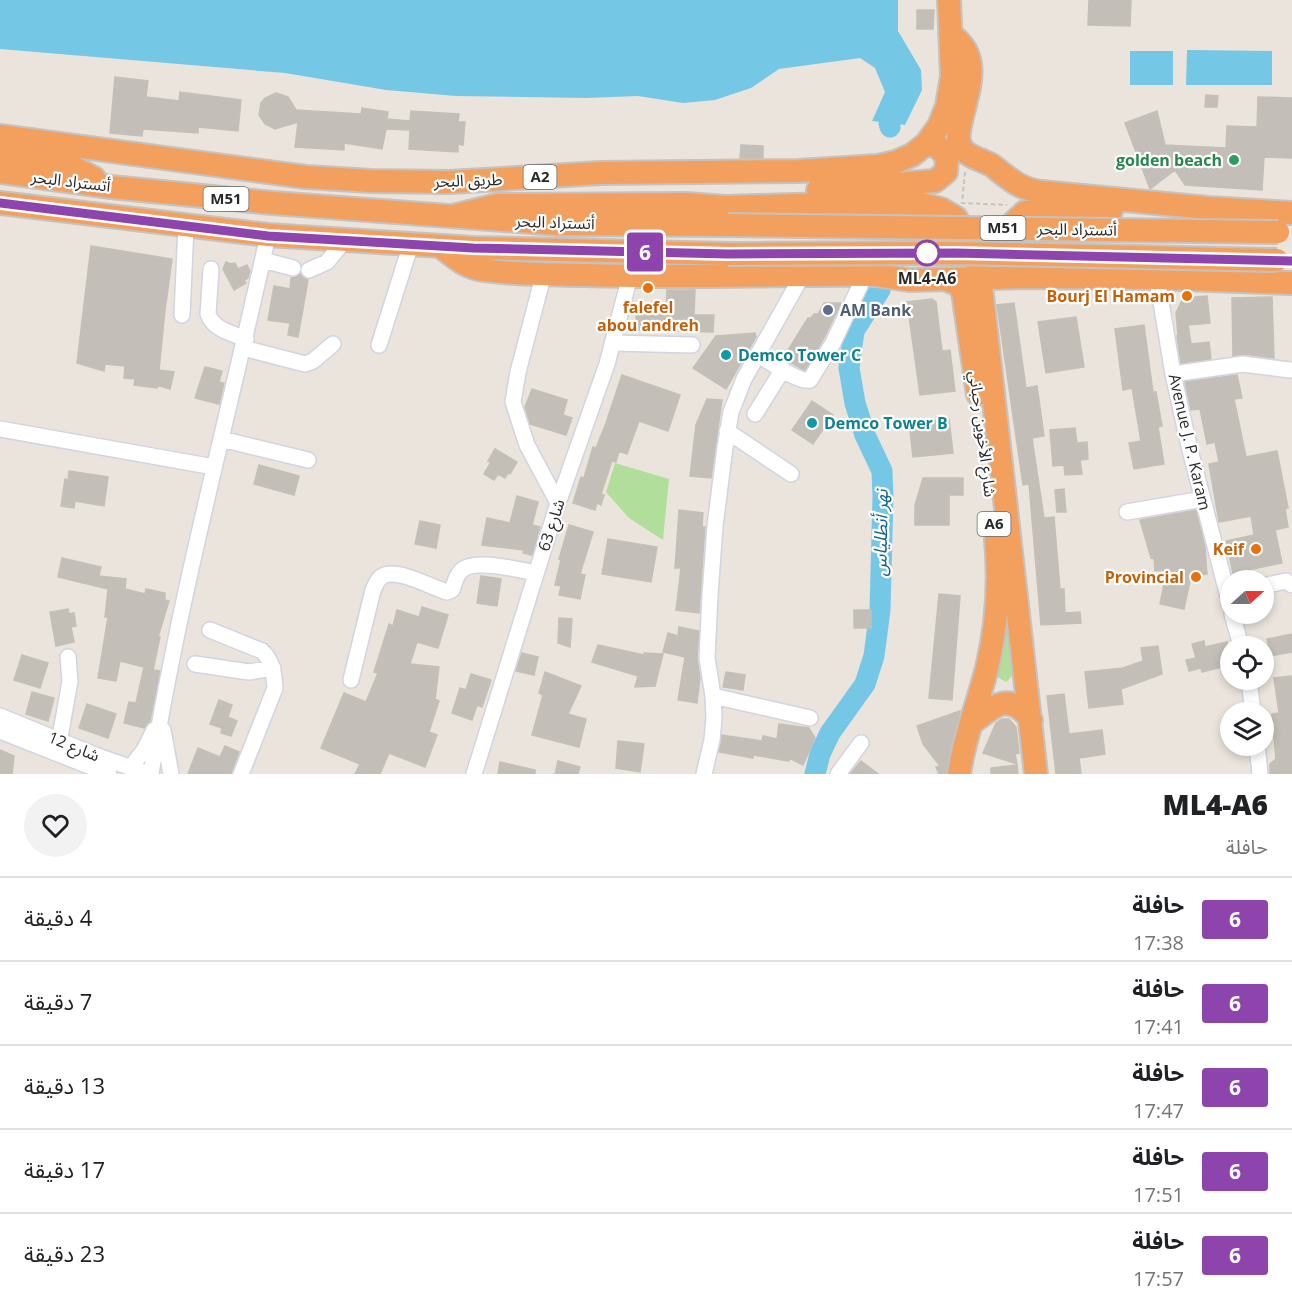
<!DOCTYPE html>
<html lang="ar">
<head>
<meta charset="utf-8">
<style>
  :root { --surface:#fff; --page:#f2f2f2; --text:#202124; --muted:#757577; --line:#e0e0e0 }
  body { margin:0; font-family:"Open Sans","Noto Sans Arabic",sans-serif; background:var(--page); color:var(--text); direction:rtl; height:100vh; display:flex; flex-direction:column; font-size:22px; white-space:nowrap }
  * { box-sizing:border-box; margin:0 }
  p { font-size:20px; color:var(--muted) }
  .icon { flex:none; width:33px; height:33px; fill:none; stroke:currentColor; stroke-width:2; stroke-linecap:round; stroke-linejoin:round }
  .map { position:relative; height:774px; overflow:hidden; direction:ltr }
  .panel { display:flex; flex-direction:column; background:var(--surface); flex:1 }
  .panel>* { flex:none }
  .badge { padding:0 12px; border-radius:4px; font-size:21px; line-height:39px }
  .needle { width:39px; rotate:69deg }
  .controls { position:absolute; left:1220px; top:570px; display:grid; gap:12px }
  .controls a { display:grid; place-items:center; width:54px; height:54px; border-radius:50%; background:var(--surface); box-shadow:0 3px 9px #0003; font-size:30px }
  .map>.badge { position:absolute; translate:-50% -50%; box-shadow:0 0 0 3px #fff }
  .round { display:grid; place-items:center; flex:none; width:63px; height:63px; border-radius:32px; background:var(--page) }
  .summary { display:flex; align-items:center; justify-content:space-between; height:102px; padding:0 24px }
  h1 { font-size:28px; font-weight:800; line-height:45px }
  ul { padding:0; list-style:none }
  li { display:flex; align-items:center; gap:18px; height:84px; padding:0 24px; border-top:2px solid var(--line) }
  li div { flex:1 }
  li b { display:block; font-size:22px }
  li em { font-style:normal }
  li .badge { min-width:66px; font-weight:700; text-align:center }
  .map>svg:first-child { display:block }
  .green { fill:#b1de9b }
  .water { fill:#75c7e6 }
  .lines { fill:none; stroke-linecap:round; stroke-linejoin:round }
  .river { stroke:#75c7e6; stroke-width:21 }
  .building { fill:#c3beb7; stroke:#c5c0b6; stroke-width:1.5 }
  .minor-casing { stroke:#d1d4e1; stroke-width:18 }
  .highway-casing { stroke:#c3c3c3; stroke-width:26 }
  .path { stroke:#c3c3c3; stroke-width:2; stroke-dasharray:4.5 3; stroke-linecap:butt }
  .minor { stroke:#fff; stroke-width:15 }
  .highway { stroke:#f3a05e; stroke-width:22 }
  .highway-bridge-casing { stroke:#c3c3c3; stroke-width:26; stroke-linecap:butt }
  .highway-bridge { stroke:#f3a05e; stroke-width:22 }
  .line-casing { stroke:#fff; stroke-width:14 }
  .line { stroke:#8e44ad; stroke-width:9 }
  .leisure-dot { fill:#2e9e5b; stroke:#fff; stroke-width:2 }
  .stop-dot { fill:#fff; stroke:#8e44ad; stroke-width:3 }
  .food-dot { fill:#e8710a; stroke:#fff; stroke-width:2 }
  .service-dot { fill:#5c6f8a; stroke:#fff; stroke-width:2 }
  .culture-dot { fill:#0f9aa8; stroke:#fff; stroke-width:2 }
  .labels { text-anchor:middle; stroke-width:4.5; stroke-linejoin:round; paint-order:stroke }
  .shield { fill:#fff; stroke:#696969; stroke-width:1.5 }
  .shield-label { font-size:15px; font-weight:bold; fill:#292929 }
  .leisure-label { font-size:16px; font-weight:bold; fill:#27864d; stroke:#fff; text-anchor:end }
  .street-label { font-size:16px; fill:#292929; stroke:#fff }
  .stop-label { font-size:16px; font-weight:bold; fill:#292929; stroke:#fff }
  .food-label { font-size:16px; font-weight:bold; fill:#c56008; stroke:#fff; text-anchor:end }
  .service-label { font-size:16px; font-weight:bold; fill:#4e5e75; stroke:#fff; text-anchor:start }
  .culture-label { font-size:16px; font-weight:bold; fill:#0d838f; stroke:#fff; text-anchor:start }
  .water-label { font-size:18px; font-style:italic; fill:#166590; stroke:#fff }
</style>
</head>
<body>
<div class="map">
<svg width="1292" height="774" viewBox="0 0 1292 774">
  <rect width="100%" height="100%" fill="#eae4dc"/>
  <path class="green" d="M615,463L669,479L663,540L629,518L606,492Z
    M1000,553L1013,670L1012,676L1006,682L996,676Z"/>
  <path class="water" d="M0,0H898V31L921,70L922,90L905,125L872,121L885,92L875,68L860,58L779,69L751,88L715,100L683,103L638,96L586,98L456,96L386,90L285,73L0,49Z
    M1187,50L1272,51V85H1186Z
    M1130,51H1173V85H1130Z"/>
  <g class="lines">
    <path class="river" d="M889,123L890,127
      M815,774L820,754L830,733L865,684L874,656L880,610L883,496L882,471L865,435L855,403L849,368L854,331L880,290"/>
  </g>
  <path class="building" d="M1089,0H1131L1130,26L1088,25Z
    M917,10H934L933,29H917Z
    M115,77L148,81L146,97L179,101L180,92L241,100L238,131L198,127V133L143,129L142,136L110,133Z
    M276,93L288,97L296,110L361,114L362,108L388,112L387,119L410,121L411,111L459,114L458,122H465L463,145L458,144V152L409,149L410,130L386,129L382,149L344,143V150L295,147L298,122L275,129L265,124L259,115L261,103L265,98Z
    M1206,95L1218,96L1217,107H1205Z
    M1258,97L1292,98V158L1264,157L1262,190L1185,185L1175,170L1150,189L1125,123L1157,111L1165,145L1226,148L1227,126L1257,127Z
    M741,145L763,146V158H740Z
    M91,246L172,259L165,310L159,370L174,372L170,389L157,385V388L134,385L135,379L124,378L125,366L105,364L104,371L77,363Z
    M226,262L231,264L235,263L238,269L247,265L250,271L248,278L244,280L246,283L234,290L223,269Z
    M300,274L308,280L298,337L288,335L290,323L268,320L274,286L290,289L291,278Z
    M667,290H695L694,315H714L713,332L636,330V312L666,313Z
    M1207,296L1210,323L1188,325L1191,344L1209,342L1211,359L1181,363L1177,336H1178L1176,313L1183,298Z
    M1272,297L1274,358L1244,354L1233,356L1232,298Z
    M932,299L936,302L942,351L950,350L955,391L920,395L907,302Z
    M824,303H841L824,338L805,370L802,369L783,358L808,318H811L814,314H818Z
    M1014,303L1026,388L1037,386L1044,436L1032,438L1044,518L1054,517L1060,589H1064L1065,613L1080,612L1081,623L1041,625L1029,484L1023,485L997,305Z
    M1076,317L1084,367L1046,373L1038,322Z
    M1144,325L1153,392H1156L1162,426L1158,427L1164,464L1134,469L1129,443L1141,441L1132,388L1123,390L1115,329Z
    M755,333L756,337L726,389L693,368L716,336Z
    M205,367L222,371L219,382L224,383L219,404L195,398Z
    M622,375L680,395L668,431L639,421L627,454L619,451L616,462L612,461L601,494L604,495L601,505L597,503L595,510L573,503L581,477L584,478L593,447L596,448L606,423Z
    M1237,375L1242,398L1234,399L1246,457L1277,451L1288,508L1285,509L1288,527L1275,530L1282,563L1233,573L1226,541L1254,535L1251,516L1219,522L1209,464L1219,462L1215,442L1207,444L1200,409L1191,410L1185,382Z
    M532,389L567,400L563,415L572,418L566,435L530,424L525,407Z
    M707,399L722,400L711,478L690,476L696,425Z
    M812,401L833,415L813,444L792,430Z
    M949,419L953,453L913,457L909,423Z
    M1075,428L1077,443L1087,442L1088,459L1080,460L1082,474L1065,475L1064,465L1053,466L1050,430Z
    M495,449L517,462L510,474L508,473L505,478L498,474L494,480L484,474L491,462L488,461Z
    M259,465L299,476L294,495L254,484Z
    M69,471L108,477L104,506L75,501L74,508L61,506L65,479L68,480Z
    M923,478H963V495H949V525H915V505Z
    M1064,489L1066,512H1057L1055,490Z
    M517,496L538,502L532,525L540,527L532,555L523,553L524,550L482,545L487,518L510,523Z
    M679,510L703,513L702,527H705L704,540L699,613L676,610L681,568H675Z
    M1196,510L1205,547L1207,574L1191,576L1184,609L1160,604L1167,570L1155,571L1154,557L1151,558L1140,520Z
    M420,521L440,525L436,548L415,544Z
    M569,525L593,532L580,574L585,575L580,599L559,595L561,586L555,585L561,560L559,559Z
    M608,539L657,547L651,582L602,574Z
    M62,558L101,567L99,576L126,579L125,589L145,594L146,589L165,593V600L169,601L158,637H160L153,670L160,671L150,721L144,728L124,723L129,702L136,703L144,667L120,661L116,681L98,678L108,617H105L108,589L58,577Z
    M481,576L501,579L497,606L477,603Z
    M939,594L960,596L952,700L929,698Z
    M422,607L448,615L438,648L417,642L410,664L439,667L435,699L439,701L429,732L437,735L425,767L389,753L380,774H355L360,764L321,748L344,693L366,702L378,673L374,672L389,624L393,626L397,610L419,617Z
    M68,609L69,614L74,613L76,626L71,627L74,642L56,646L50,612Z
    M854,610H871V628H854Z
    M559,618L572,619L570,647L558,643Z
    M679,627L699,631L697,658L700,678L697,703L678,700L685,657L663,652L668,633L678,636Z
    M1292,634V652L1270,656L1267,639Z
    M1204,641L1205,647L1227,642L1230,665L1202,672L1201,668L1189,671L1186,660L1196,658L1192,644Z
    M598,645L644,655V653L663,654L655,686L635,687L638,676L592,662Z
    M1158,646L1162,674L1121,689L1123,704L1089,708L1085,672L1123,668L1143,661L1141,648Z
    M522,653L538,657L534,675L516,671Z
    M22,655L48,663L40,688L14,680Z
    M545,672L581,686L568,714L586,719L579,747L532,735L543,695L539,693Z
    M726,672L745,675L743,690L723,687Z
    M471,674L491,680L482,707L477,705L472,720L452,713L460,688L466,690Z
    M1292,676V774H1270V764L1276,759L1272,714L1279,713L1274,678Z
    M32,692L54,698L48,721L26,714Z
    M1064,694L1069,734L1102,730L1105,754L1079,758L1081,774H1056L1047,696Z
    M219,700L232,705L228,717L237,721L231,736L221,733L222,728L210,724Z
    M87,704L116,714L108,738L79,728Z
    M960,711L946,772L945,774H939L936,767L940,766L923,744L917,726Z
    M1002,719H1009L1016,727L1019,753L1015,754L1017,764L983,753L996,723Z
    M779,724L809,728L815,738L803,765L789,758V761L753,755V758L719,752L722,735L762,741L763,736L777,739Z
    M618,741L644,744L640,772L616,768Z
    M225,746L239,752L231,774H188L198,748L220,757Z
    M0,750L14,756L12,774H0Z
    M558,761L580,767L578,774H555Z
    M861,761L878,774H850Z
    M500,762L535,770V774H498Z
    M1017,765L1018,774H991V768Z"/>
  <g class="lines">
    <defs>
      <path id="minor" d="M263,260L293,268
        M211,269L208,314C214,330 231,333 246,339
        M309,270L327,262L345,240
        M544,273L518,372L513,402L527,445L558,503
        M1157,278L1173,374L1189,446L1230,604
        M182,315L186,226
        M612,343L692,345
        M379,345L411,244
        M243,348L305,364L313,361L333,344
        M758,355C769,361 799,383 810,380L833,343L865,275
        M1173,374L1243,364L1290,370
        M755,414L783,369
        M0,429L214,467
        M727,431L791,474
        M221,439L308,460
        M1127,512L1203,499
        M1263,586L1286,581L1292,585
        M1232,614L1241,646
        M210,630L262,651C273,661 274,674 275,688L241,774
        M195,664L249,672L273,668
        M351,680L373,590C376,584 378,577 385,575C401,570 431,587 447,592L452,590C454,585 456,576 460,572C471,557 519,570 536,573
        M1249,680L1253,712
        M713,696L810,718
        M0,716L95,755L149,774
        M163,730L171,774
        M0,731L109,774
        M1257,746L1260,774
        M58,748L70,681L68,657
        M131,767L144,750L154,730
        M151,774C180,592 229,415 268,235
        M474,774L558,503L607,364L630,276
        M704,774L712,740L714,718L713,696L707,658L710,595L715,526L725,447L731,412L744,379L803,274
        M838,774L861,743"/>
      <path id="highway" d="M950,34C983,57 968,89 961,121C959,130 956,140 962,148C967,157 984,160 993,166C1009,179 1020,189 1041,192L1208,208L1292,213
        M0,136L306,177L371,181L450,182L600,173L799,171L878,166L896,162L912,155L926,144L939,126L947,106L952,76L949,0
        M0,153L71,166L94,178
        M0,172L111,187L273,203L558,224L728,225
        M818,190L935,181L946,172L947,158L939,147L926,144
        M0,203L268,235L473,248L728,254
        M453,216L498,205L687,204L725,207L861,203L921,204L941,209L956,218L970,242L976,259L980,278L1036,774
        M440,246C454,257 466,268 484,270C515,275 552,274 584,275C681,278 779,274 876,275L909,280L1027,277L1157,278L1292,283
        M1017,269L1007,255L1005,245L1006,235L1011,225L1025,212L1111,211
        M947,280L958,284L963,292L978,394
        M972,723C994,705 1010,691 1031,720
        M959,774C964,738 978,703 987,668C997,626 1000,583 996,540"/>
    </defs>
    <use href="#minor" class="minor-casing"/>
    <use href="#highway" class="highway-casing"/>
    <path class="path" d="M965,172L962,203L1007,205"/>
    <use href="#minor" class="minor"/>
    <use href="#highway" class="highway"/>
    <defs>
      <path id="highway-bridge" d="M728,225L1278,232
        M728,254L956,253L1277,260"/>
    </defs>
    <use href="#highway-bridge" class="highway-bridge-casing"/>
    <use href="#highway-bridge" class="highway-bridge"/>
  </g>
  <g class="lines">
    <defs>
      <path id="line" d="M0,203L268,236L473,248L728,254L956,253L1292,261"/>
    </defs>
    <use href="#line" class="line-casing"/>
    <use href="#line" class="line"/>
  </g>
  <circle class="leisure-dot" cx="1234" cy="160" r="6"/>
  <circle class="stop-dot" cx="927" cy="253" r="12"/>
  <g class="food-dot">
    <circle cx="648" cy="288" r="6"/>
    <circle cx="1187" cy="296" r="6"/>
    <circle cx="1256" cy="549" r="6"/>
    <circle cx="1196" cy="577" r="6"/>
  </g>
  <circle class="service-dot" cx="828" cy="310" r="6"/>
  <g class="culture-dot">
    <circle cx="726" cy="355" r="6"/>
    <circle cx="812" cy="423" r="6"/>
  </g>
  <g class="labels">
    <g class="shield">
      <rect x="523.5" y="165" width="33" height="24" rx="4.5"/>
      <rect x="203.5" y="187" width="45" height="24" rx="4.5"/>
      <rect x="980.5" y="216" width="45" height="24" rx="4.5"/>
      <rect x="977.5" y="512" width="33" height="24" rx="4.5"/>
    </g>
    <g class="shield-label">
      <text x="540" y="182">A2</text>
      <text x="226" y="204">M51</text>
      <text x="1003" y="233">M51</text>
      <text x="994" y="529">A6</text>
    </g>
    <g class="leisure-label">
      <text x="1222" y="166">golden beach</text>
    </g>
    <g class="street-label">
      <text transform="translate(468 180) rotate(-2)" y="6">طريق البحر</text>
      <text transform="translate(71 181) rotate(7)" y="6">أتستراد البحر</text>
      <text transform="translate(555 222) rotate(2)" y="6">أتستراد البحر</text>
      <text transform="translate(1077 229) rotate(1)" y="6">أتستراد البحر</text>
      <text transform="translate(983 434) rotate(83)" y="6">شارع الأخوين رحباني</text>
      <text transform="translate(1190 442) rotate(77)" y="6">Avenue J. P. Karam</text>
      <text transform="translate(551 525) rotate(-72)" y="6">شارع 63</text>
      <text transform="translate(74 746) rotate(22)" y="6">شارع 12</text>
    </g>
    <g class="stop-label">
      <text x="927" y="284">ML4-A6</text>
    </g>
    <g class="food-label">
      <text x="1175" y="302">Bourj El Hamam</text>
      <text x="648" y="313" text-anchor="middle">falefel<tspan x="648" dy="18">abou andreh</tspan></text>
      <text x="1244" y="555">Keif</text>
      <text x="1184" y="583">Provincial</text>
    </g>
    <g class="service-label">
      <text x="840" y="316">AM Bank</text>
    </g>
    <g class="culture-label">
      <text x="738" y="361">Demco Tower C</text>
      <text x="824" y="429">Demco Tower B</text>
    </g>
    <g class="water-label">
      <text transform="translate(881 533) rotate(-89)" y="6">نهر أنطلياس</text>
    </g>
  </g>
</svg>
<div class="controls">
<a><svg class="needle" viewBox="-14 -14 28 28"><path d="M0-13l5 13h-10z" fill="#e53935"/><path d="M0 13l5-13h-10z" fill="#757577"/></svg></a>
<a><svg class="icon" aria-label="locate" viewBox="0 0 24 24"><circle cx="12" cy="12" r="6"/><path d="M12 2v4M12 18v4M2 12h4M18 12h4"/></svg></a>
<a><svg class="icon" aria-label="layers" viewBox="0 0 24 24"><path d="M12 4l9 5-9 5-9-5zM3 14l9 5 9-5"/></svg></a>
</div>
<b class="badge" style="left:645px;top:252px;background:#8e44ad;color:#fff">6</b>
</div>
<section class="panel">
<div class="summary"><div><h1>ML4-A6</h1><p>حافلة</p></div><a class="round"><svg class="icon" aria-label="heart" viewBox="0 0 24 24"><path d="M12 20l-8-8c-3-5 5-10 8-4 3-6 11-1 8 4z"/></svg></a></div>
<ul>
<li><span class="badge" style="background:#8e44ad;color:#fff">6</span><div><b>حافلة</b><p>17:38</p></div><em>4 دقيقة</em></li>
<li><span class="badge" style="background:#8e44ad;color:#fff">6</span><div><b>حافلة</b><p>17:41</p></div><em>7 دقيقة</em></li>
<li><span class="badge" style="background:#8e44ad;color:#fff">6</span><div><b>حافلة</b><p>17:47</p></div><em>13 دقيقة</em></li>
<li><span class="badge" style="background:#8e44ad;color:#fff">6</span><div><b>حافلة</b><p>17:51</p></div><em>17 دقيقة</em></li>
<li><span class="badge" style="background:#8e44ad;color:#fff">6</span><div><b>حافلة</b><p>17:57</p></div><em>23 دقيقة</em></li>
</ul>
</section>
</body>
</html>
